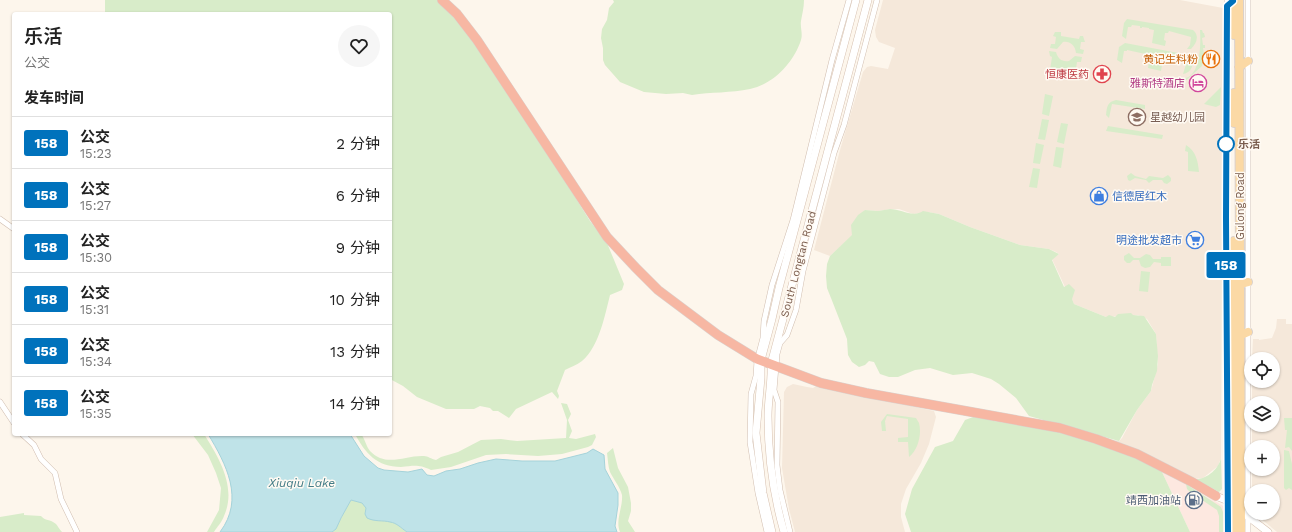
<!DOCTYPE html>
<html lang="zh">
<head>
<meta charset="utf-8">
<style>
  :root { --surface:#fff; --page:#f6f6f6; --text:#222; --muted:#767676; --line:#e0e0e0 }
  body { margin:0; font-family:"Work Sans","Noto Sans SC",sans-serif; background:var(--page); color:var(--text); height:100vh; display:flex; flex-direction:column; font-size:15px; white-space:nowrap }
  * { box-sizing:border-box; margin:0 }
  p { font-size:13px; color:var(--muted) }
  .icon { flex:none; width:22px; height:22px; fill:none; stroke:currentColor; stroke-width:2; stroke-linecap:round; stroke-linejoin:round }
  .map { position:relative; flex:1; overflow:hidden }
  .drawer { position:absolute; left:12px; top:12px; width:380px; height:424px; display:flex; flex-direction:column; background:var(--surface); border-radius:4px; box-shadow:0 1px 3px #0004 }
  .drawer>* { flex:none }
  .badge { padding:0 8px; border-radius:3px; font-size:14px; line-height:26px }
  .controls { position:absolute; left:1244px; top:352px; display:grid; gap:8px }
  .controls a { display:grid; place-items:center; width:36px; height:36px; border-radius:50%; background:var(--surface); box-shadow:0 1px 3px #0004; font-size:20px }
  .map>.badge { position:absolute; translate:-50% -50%; box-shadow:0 0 0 2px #fff }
  h2 { padding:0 12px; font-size:15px; line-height:36px }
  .round { display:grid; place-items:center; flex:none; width:42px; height:42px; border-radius:21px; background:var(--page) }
  .summary { display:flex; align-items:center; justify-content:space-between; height:68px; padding:0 12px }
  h1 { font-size:19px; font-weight:600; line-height:30px }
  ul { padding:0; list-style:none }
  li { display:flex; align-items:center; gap:12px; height:52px; padding:0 12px; border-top:1px solid var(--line) }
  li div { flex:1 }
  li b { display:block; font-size:15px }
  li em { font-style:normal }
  li .badge { min-width:44px; font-weight:700; text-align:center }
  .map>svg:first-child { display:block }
  .residential { fill:#f5e8da }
  .commercial { fill:#fde8e0 }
  .green { fill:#d8ecc9 }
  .water { fill:#bfe3e8; stroke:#a5d3da }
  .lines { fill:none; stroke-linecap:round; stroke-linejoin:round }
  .street-casing { stroke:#d1beb0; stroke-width:6 }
  .secondary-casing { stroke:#d6c0b0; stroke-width:8 }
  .primary-casing { stroke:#dad1cd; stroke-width:10 }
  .highway-casing { stroke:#dad1cd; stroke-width:10 }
  .street { stroke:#fff; stroke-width:5 }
  .secondary { stroke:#fff; stroke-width:7 }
  .primary { stroke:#fbd9a5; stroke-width:8 }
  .highway { stroke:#f7b7a3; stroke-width:9 }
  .line-casing { stroke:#fff; stroke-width:9 }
  .line { stroke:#0072bc; stroke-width:6 }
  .stop-dot { fill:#fff; stroke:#0072bc; stroke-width:2 }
  .labels { text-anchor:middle; stroke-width:3; stroke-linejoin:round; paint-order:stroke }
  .food-label { font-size:11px; fill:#c56008; stroke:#fffaf3; text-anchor:end }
  .health-label { font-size:11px; fill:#be3a42; stroke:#fffaf3; text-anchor:end }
  .hotel-label { font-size:11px; fill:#b23c85; stroke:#fffaf3; text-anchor:end }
  .education-label { font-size:11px; fill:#785e54; stroke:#fffaf3; text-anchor:start }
  .stop-label { font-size:11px; font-weight:bold; fill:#7a5c4d; stroke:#fffaf3; text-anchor:start }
  .shop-label { font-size:11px; fill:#366cbe; stroke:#fffaf3; text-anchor:start }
  .street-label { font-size:11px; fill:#7a5c4d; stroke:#fffaf3 }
  .service-label { font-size:11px; fill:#4e5e75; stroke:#fffaf3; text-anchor:end }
  .water-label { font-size:12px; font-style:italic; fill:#437c86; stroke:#fffaf3 }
</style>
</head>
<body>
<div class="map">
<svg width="1292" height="532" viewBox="0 0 1292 532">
  <rect width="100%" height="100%" fill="#fdf6ec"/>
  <path class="residential" d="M883,0H1180L1223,8L1221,458L1218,466L1203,478L1195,479L1114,440L1119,441L1122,438L1137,410L1151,391L1158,364L1156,334L1147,319L1138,315L1106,317L1074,304L1072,299V294L1065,287L1052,259L1059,254L1056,252L1049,249L1020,245L970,227L939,214L928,212L913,214L899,209H891L878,211L865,210L853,229V235L830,256L814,250L840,150L863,72L867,67L871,66L888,69L895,48L879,42L876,37L875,30Z
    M1277,319H1286V324H1292V532H1277L1254,513H1273V491H1252V469H1273V447H1252V425H1273V403H1252V381H1273V359H1252L1253,339H1259V340L1272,338L1276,328Z
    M793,384L807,387L813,388L818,385L934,411L936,417L929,444L921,463L906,489L901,504V517L905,532H795L789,509L782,468L784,392L787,387Z"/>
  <path class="commercial" d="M1159,469L1185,482L1223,506L1224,512V532H1190L1162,472Z"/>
  <path class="green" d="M105,0H438L469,34L549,155L590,221L607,243L624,284L622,290L610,295C605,315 599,347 582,361C577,365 570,367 565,370L557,391L559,396L558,399L552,392L516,409L509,418L498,411H493L490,408L480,406L474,409H446L417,397L403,386L390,379V14H105Z
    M613,0H804C804,8 802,14 801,21C800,27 803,34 801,40C794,62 774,84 750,89C731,93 711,92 692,95L683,93L666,94L644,92L620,82L605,65L603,60V48L601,38L602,29L607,20L609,8L614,2Z
    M1127,19L1193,30L1195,32C1199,38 1196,44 1191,49H1187L1190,45L1191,37L1169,31L1168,33H1165L1164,40L1166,41L1165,46L1152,43L1154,30L1149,29V28L1142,27V28H1140V26L1132,25L1131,27H1128L1126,39L1122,36L1124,23Z
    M1200,30H1202L1203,33H1204L1205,37L1202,38L1203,45H1205V48H1203L1205,59L1203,60L1202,66L1183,83H1179L1180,78C1201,82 1201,43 1200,30Z
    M1055,32H1061V36L1079,39L1080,36H1083L1085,42H1081L1080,49L1084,50L1083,54L1076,53C1075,45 1070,41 1063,42L1057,49L1050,48L1051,44H1055L1056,37L1053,36Z
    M1125,43L1189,55L1191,56C1195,63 1192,73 1183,74L1187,61L1165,56L1164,57H1161L1160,64L1162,65L1161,71L1148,68L1150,55L1127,50V51H1124L1122,63L1117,60L1119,47Z
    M1049,51L1056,52C1058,59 1062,62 1069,61L1075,56L1082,57L1081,62H1077L1075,76L1078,77V78L1075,79L1067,77L1068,73L1063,70L1058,71L1056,75L1048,73L1047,70H1050L1052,57L1050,56Z
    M1221,87L1220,105L1216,107L1204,104Z
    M1045,94L1053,96L1049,116L1042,114Z
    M1116,100L1145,105V109L1112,104L1109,118L1106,115C1107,107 1107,102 1116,100Z
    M1042,119L1049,120L1045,140L1038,139Z
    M1061,123L1068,124L1064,144L1057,142Z
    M1108,126L1163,135L1162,139L1106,131Z
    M1036,143L1044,145L1040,164L1033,163Z
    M1186,145C1196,151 1198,161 1199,172L1188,171V152L1185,151Z
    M1056,147L1064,148L1061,168L1053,166Z
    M1033,168L1040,169L1037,188L1029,187Z
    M1131,173L1135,176L1146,179L1149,176L1163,178L1168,175L1171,178V181L1167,184L1164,183L1162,180H1153L1149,183L1146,180L1135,178L1130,181L1128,180L1127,176Z
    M890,209C901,209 913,218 923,211L939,214L970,227L1020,245L1049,249L1059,254L1052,260L1064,287L1069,284L1075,290L1072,299L1074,304L1106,317L1109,315L1115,317L1118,314L1131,313L1133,315L1144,316L1156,334L1158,356L1157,371L1152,385L1151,391L1137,410L1119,441L1029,416L1016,398L999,384L991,379L972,373L953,375L930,368L915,370L898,377H889L880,374L874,362L869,361L865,365L859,367L852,362L848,355L847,339L831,298L827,288L826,276L827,264L830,256L852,235L851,225L858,215L865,210L878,211Z
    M1129,253L1134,258H1140L1146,254L1150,255L1153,259H1161V257H1171V266H1161V263L1154,262L1150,267L1145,268L1141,266L1139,260H1133L1130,263H1127L1124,260V256Z
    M1141,271L1150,272L1148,292L1139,291Z
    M561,403L567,404L571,414L568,420L572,431L569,438L576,439L595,434L596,437L592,445L588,447L562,454L538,456L506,454L486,455L451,467L431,470C418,464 414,466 401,467C377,467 365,453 355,434H361C365,439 366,446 370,451C386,468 405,455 424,456C428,456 431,459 436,460L441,457L458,452L481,440L501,439L517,441L566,438L567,420Z
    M887,414L916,418L919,423C922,434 918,450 909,457L908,442H898V438L908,437V419L887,416L885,421L886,431H882L881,422Z
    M976,416L994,421L1059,431L1113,449L1150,464L1162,472L1190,532H911L905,514L912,489L935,447L953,441L965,420Z
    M1284,418H1292V451L1289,447L1285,448L1287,430H1285Z
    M192,434H204C219,458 237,487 224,516C222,522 217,527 214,532H207L219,510L221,488L216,473L208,455Z
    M613,448L618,468L628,487L631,503V511L628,521L635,532H620C615,520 623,508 622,495C620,487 614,480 610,472C608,466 608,460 607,453Z
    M1284,450L1289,451L1292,464V490L1289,488L1286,490L1284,488Z
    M1221,458L1222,489L1219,492L1195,479C1207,480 1219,468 1221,458Z
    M1186,484L1221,507L1223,512V532H1219V516L1217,510L1190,492L1187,489Z
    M351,500L363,503L366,508L365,514C377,523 377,519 390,521C397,523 401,528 407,532H332C338,528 345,508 351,500Z
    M24,513V515L41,516C45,521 50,519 56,524C58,526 59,529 62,532H0V517Z"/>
  <path class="water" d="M208,434H350L364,456L378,468L384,470L408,472L422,469L427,475L434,476L446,471L460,469L478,463L496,459L522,461H555L587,453L593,449L604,455L605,469L618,493V505L615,526L617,532H407C401,528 397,523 390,522C383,520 375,522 367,518L365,514L366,508L362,503L351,500L341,518L336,529L332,532H220C245,499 226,464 208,434Z"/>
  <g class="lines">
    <defs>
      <path id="street" d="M1227,0L1226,217L1228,532
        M1248,0V532
        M0,219L14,229
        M0,402L14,423
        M22,434L34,445L41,459L55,473L61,499L77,532
        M767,532L758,493L750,442L751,394L756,376L757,361L763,338L764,321L772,285L793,220L832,60L849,0
        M790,532L780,490L777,465L778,402L774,390L777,354L780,343L787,335L796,310L803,271L834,153L844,125L877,0"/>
      <path id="secondary" d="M1216,496L1228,501L1268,532
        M772,532L763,493L756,433L761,378V360L772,319L779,288L856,0
        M784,532C773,494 768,456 768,416C768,399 772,381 771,364L868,0"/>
      <path id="primary" d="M1233,0L1234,35
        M1239,0L1241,532
        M1239,67L1248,61
        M1234,93V123
        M1240,284L1248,282
        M1241,335L1248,332
        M1234,532V241"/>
      <path id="highway" d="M442,0L457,14L477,40L607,237L636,268L658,290L718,335L757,359L821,383L866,393L1060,428L1096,439L1137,454L1192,482L1216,496"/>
    </defs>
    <use href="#street" class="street-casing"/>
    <use href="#secondary" class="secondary-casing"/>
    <use href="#primary" class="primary-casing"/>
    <use href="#highway" class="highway-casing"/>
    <use href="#street" class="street"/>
    <use href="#secondary" class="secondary"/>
    <use href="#primary" class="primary"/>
    <use href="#highway" class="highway"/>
  </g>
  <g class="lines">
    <defs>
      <path id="line" d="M1228,532L1226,217L1227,6L1233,1"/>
    </defs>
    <use href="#line" class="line-casing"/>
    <use href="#line" class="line"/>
  </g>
  <defs>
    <symbol id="restaurant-ring" viewBox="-11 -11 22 22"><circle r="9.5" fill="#fffaf3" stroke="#e8710a" stroke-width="1.5"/><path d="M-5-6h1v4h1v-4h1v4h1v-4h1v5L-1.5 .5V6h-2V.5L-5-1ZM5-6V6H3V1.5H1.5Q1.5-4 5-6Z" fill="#e8710a"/></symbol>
    <symbol id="pharmacy-ring" viewBox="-11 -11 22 22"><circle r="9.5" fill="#fffaf3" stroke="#e0444e" stroke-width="1.5"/><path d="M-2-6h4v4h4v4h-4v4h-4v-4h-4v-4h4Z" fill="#e0444e"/></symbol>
    <symbol id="hotel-ring" viewBox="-11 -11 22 22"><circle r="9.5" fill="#fffaf3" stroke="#d1479c" stroke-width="1.5"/><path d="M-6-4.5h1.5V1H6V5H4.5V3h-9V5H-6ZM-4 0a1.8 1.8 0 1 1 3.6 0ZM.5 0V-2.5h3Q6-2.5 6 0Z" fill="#d1479c"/></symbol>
    <symbol id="school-ring" viewBox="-11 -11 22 22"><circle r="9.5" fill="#fffaf3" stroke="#8d6e63" stroke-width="1.5"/><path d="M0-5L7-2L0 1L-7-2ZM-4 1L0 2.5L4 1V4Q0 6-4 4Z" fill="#8d6e63"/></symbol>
    <symbol id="shop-ring" viewBox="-11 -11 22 22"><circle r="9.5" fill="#fffaf3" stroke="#3f7fe0" stroke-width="1.5"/><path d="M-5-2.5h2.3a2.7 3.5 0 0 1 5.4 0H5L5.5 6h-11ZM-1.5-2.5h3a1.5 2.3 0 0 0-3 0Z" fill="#3f7fe0"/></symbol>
    <symbol id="supermarket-ring" viewBox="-11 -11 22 22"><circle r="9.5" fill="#fffaf3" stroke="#3f7fe0" stroke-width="1.5"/><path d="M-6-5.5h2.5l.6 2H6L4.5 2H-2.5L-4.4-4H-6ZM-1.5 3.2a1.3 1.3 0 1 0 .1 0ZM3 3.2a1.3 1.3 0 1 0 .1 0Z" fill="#3f7fe0"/></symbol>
    <symbol id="fuel-ring" viewBox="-11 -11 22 22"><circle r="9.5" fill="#fffaf3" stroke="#5c6f8a" stroke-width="1.5"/><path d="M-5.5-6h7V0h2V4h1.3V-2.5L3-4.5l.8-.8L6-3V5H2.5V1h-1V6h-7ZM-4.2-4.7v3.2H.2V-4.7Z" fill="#5c6f8a"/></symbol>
  </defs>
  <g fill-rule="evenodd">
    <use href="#restaurant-ring" x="1201" y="49" width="20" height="20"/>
    <use href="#pharmacy-ring" x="1092" y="64" width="20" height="20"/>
    <use href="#hotel-ring" x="1188" y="73" width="20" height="20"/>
    <use href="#school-ring" x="1127" y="107" width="20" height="20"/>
    <use href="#shop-ring" x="1089" y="186" width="20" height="20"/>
    <use href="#supermarket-ring" x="1185" y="230" width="20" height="20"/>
    <use href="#fuel-ring" x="1184" y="490" width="20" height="20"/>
  </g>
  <circle class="stop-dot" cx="1226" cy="144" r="8"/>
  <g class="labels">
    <g class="food-label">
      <text x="1198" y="63">黄记生料粉</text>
    </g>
    <g class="health-label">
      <text x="1089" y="78">恒康医药</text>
    </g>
    <g class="hotel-label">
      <text x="1185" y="87">雅斯特酒店</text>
    </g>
    <g class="education-label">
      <text x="1150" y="121">星越幼儿园</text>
    </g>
    <g class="stop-label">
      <text x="1238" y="148">乐活</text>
    </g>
    <g class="shop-label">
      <text x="1112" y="200">信德居红木</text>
      <text x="1182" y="244" text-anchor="end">明途批发超市</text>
    </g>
    <g class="street-label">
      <text transform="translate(1240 206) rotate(-90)" y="4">Gulong Road</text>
      <text transform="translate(798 264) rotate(-75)" y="4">South Longtan Road</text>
    </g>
    <g class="service-label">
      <text x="1181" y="504">靖西加油站</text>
    </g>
    <g class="water-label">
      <text x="302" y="487">Xiuqiu Lake</text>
    </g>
  </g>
</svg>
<div class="controls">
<a><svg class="icon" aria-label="locate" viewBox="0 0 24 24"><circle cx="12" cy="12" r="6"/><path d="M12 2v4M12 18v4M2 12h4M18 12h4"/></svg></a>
<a><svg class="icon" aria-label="layers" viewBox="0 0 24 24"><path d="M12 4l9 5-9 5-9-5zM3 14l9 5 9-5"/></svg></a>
<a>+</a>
<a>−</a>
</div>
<b class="badge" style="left:1226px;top:265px;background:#0072bc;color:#fff">158</b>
<section class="drawer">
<div class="summary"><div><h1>乐活</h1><p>公交</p></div><a class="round"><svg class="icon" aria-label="heart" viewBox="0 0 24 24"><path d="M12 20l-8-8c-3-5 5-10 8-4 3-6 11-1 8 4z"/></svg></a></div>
<h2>发车时间</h2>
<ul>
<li><span class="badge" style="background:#0072bc;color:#fff">158</span><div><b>公交</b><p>15:23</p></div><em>2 分钟</em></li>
<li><span class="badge" style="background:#0072bc;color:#fff">158</span><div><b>公交</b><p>15:27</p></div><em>6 分钟</em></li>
<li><span class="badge" style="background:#0072bc;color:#fff">158</span><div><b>公交</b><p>15:30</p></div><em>9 分钟</em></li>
<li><span class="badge" style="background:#0072bc;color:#fff">158</span><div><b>公交</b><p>15:31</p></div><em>10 分钟</em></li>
<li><span class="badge" style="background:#0072bc;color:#fff">158</span><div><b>公交</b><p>15:34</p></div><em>13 分钟</em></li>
<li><span class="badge" style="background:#0072bc;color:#fff">158</span><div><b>公交</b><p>15:35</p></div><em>14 分钟</em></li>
</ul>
</section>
</div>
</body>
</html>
